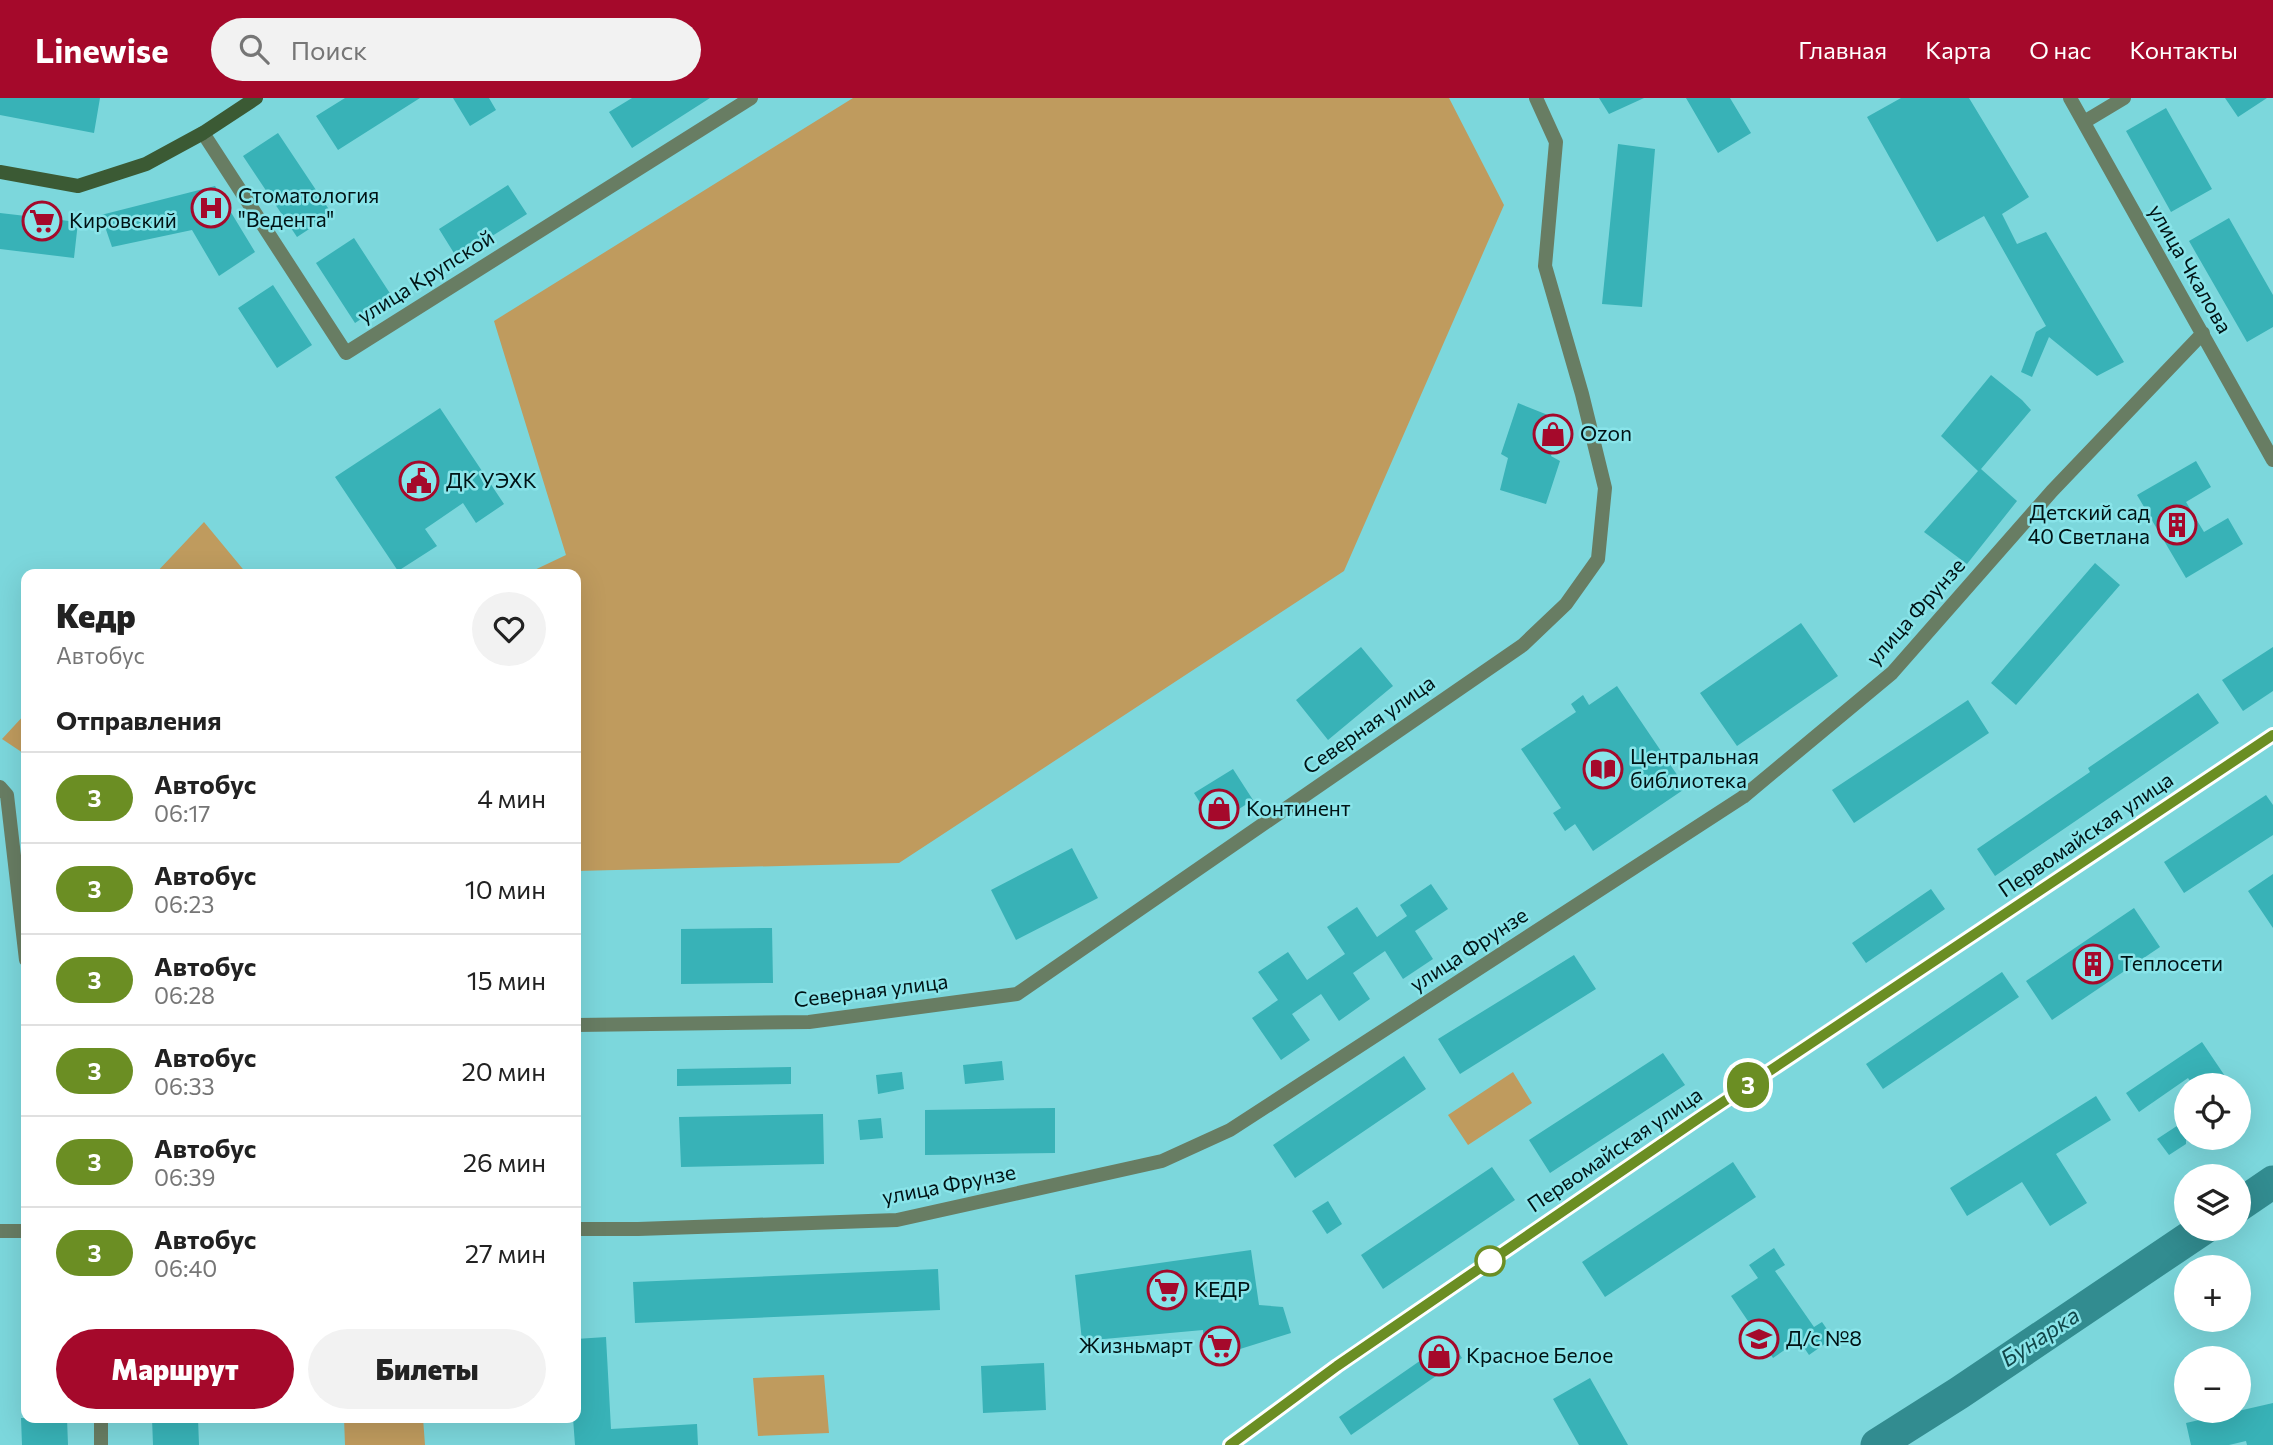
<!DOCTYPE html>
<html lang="ru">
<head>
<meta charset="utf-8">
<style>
  :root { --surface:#fff; --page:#f2f2f2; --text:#222; --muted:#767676; --line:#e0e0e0; --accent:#a5092b }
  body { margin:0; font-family:Commissioner,sans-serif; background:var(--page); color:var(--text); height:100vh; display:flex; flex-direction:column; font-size:26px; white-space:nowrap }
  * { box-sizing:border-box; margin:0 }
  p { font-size:23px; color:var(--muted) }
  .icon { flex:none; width:38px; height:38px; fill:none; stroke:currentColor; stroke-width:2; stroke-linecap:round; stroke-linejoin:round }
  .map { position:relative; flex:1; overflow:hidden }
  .drawer { position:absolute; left:21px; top:471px; width:560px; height:854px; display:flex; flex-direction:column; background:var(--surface); border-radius:14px; box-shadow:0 7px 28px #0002 }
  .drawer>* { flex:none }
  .badge { padding:0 14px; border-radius:23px; font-size:24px; line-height:46px }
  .fabs { position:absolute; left:2174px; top:975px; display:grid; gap:14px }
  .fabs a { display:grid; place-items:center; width:77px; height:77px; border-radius:50%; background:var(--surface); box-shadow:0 7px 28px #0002; font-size:35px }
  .map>.badge { position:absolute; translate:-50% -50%; box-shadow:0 0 0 4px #fff }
  h2 { padding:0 35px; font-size:26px; line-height:63px }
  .round { display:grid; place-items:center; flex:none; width:74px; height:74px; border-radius:37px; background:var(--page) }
  .summary { display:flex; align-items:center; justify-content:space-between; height:119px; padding:0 35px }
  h1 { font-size:33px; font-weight:800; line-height:52px }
  .cta { display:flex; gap:14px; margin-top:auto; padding:14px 35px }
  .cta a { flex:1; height:80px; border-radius:42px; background:var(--accent); color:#fff; font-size:28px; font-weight:800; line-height:80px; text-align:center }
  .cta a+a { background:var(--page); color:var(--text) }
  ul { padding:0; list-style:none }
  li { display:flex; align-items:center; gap:21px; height:91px; padding:0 35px; border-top:2px solid var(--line) }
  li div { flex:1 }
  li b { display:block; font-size:26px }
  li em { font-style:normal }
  li .badge { min-width:77px; font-weight:700; text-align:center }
  header { display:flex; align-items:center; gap:42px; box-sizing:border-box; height:98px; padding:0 35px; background:var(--accent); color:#fff }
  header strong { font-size:33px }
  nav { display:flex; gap:38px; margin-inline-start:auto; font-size:24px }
  .search { width:490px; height:63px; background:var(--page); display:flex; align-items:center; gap:18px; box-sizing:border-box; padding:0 24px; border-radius:38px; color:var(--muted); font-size:26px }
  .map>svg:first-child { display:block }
  .green { fill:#bf9b5e }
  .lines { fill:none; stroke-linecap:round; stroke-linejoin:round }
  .river { stroke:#328c90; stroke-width:33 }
  .building { fill:#38b2b7 }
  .minor { stroke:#687d63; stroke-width:14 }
  .secondary { stroke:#3b5a34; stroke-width:14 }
  .line-casing { stroke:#fff; stroke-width:16 }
  .line { stroke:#6b8e23; stroke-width:10 }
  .stop-dot { fill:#fff; stroke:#6b8e23; stroke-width:3.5 }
  .labels { text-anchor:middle; stroke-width:5; stroke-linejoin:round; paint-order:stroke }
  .poi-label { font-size:21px; fill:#001315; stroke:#89e4e9; text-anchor:start }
  .street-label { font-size:21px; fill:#001315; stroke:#89e4e9 }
  .water-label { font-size:23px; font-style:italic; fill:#114649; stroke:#89e4e9 }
</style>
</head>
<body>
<header>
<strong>Linewise</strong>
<div class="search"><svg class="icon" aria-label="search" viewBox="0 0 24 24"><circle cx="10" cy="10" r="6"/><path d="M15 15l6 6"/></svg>Поиск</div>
<nav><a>Главная</a><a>Карта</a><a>О нас</a><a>Контакты</a></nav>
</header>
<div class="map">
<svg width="2273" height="1347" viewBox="0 0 2273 1347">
  <rect width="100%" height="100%" fill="#7cd7dc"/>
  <path class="green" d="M853,0H1449L1504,107L1344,473L899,765L576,773V476H526L566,457L494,223Z
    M204,424L247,476H155Z
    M26,615V657L2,641Z
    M1513,974L1532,1005L1468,1047L1448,1017Z
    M824,1277L829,1335L758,1338L753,1280Z
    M344,1320H423L425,1347H345Z"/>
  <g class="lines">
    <path class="river" d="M2238,1108L2273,1084
      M1877,1347L1959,1295L2204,1130"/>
  </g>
  <path class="building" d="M0,0H100L94,35L0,17Z
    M345,0H420L338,52L316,18Z
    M453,0H489L496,12L470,28Z
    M632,0H710L632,50L609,14Z
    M1599,0H1644L1609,16Z
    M1686,0H1730L1751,35L1718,55Z
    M1901,0H1969L2029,99L2002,116L2017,146L2046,134L2124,264L2097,278L2049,239L2032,279L2021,274L2036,234L2046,228L1984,118L1937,144L1867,19Z
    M2225,0H2267L2238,19Z
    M2166,10L2212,91L2171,114L2126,33Z
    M278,35L332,116L297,139L243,58Z
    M1618,46L1655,51L1642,209L1602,206Z
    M508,87L527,116L457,160L439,131Z
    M215,88L255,154L219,178L192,132L112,149L101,117Z
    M0,115L78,124L74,160L0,151Z
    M2229,120L2273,197V229L2247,244L2189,143Z
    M354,140L393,200L355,225L316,165Z
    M273,187L312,247L277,270L238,210Z
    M1991,277L2022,302L2031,312L1981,371L2017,403L1967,466L1924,434L1978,373L1941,338Z
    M1518,305L1563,323L1551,358L1560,363L1546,406L1500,392L1508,360L1501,356Z
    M440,310L504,406L476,425L463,405L425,431L437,448L398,473L335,379Z
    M2196,363L2211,389L2186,404L2204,434L2228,420L2243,446L2186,480L2137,397Z
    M2095,465L2120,487L2016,607L1991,585Z
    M1801,525L1838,578L1737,648L1700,595Z
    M1361,549L1393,588L1328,642L1296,602Z
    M2273,549V593L2243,613L2222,582Z
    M1617,588L1686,690L1593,753L1575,726L1565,733L1553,715L1561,710L1521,651L1576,614L1571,606L1583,597L1589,607Z
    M2198,595L2219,625L1995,778L1977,751L2090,674L2088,670Z
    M1968,602L1989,635L1854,725L1832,692Z
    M1233,671L1253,702L1214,727L1194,695Z
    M2266,697L2273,707V737L2184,795L2164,764Z
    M1072,750L1098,800L1016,842L991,792Z
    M2273,776V830L2248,793Z
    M1431,786L1448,811L1415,833L1433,861L1403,881L1385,853L1353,875L1370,901L1339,923L1321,896L1292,916L1310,942L1281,962L1252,920L1278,902L1258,874L1288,854L1307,882L1345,856L1327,829L1357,809L1377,839L1407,818L1400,807Z
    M1931,791L1945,811L1866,865L1852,845Z
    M2134,810L2160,849L2052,922L2026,883Z
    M772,830L773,885L681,886V831Z
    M1574,857L1596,891L1460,976L1438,941Z
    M2002,874L2019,899L1883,991L1866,966Z
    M2202,944L2231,987H2193L2188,980L2139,1014L2126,995Z
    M1663,955L1685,987L1550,1075L1529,1042Z
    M1404,958L1426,991L1295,1080L1273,1047Z
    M1002,963L1004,982L965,986L963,967Z
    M791,969V986L677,988V971Z
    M902,974L904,991L878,996L876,977Z
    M2096,998L2111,1022L2056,1056L2087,1105L2050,1128L2022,1084L1967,1118L1950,1090Z
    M1055,1010V1055L925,1057V1012Z
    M823,1016L824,1066L681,1069L679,1019Z
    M881,1020L883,1040L860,1042L858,1022Z
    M2186,1022V1046L2169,1057L2157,1041Z
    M1733,1064L1756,1099L1605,1199L1582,1164Z
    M1492,1069L1515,1102L1383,1191L1361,1157Z
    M1328,1103L1342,1126L1327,1136L1312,1113Z
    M1774,1150L1785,1167L1775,1173L1814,1229L1822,1224L1833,1240L1809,1257L1799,1242L1773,1260L1731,1198L1758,1180L1749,1167Z
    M1251,1152L1259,1207L1283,1209L1291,1235L1205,1262L1203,1232L1082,1243L1075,1177Z
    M938,1171L940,1212L635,1225L633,1184Z
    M606,1239L611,1331L697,1326L698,1347H575L573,1320H576V1241Z
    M1450,1242L1462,1260L1351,1337L1339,1319Z
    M1044,1265L1046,1312L983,1315L981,1268Z
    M1590,1280L1628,1347H1579L1553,1301Z
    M2273,1305V1347H2247L2246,1343L2229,1347H2191L2186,1325Z
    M21,1320H67L68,1347H22Z
    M152,1320H198L199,1347H153Z"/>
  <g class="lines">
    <path class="minor" d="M2070,0L2273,362
      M2084,24L2124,0
      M203,35L346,255L751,0
      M0,689L7,697L26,862
      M576,927L809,924L1017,896L1523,547L1566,506L1598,461L1605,390L1582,296L1545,168L1556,44L1536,0
      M576,1131H638L897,1122L1162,1063L1230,1032L1743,699L1892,575L2052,393L2203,235
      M0,1133H26
      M101,1320V1347"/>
    <path class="secondary" d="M0,74L78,88L146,66L203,35L256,0
      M1230,1347L1337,1268L1725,1002L2273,637"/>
  </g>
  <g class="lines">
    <defs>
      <path id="line" d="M1230,1347L1337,1268L1702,1018L2273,637"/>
    </defs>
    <use href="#line" class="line-casing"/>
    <use href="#line" class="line"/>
  </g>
  <defs>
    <symbol id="hospital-ring" viewBox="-11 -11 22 22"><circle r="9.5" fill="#89e4e9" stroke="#a5092b" stroke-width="1.5"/><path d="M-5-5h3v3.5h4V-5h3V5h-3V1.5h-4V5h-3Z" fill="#a5092b"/></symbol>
    <symbol id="supermarket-ring" viewBox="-11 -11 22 22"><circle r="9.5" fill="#89e4e9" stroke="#a5092b" stroke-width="1.5"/><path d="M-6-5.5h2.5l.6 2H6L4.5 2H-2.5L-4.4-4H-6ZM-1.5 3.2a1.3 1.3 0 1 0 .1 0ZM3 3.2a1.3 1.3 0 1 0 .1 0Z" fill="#a5092b"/></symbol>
    <symbol id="shop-ring" viewBox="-11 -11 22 22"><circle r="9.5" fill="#89e4e9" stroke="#a5092b" stroke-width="1.5"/><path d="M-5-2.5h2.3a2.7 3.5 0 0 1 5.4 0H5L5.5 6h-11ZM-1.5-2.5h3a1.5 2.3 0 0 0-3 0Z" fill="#a5092b"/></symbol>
    <symbol id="civic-ring" viewBox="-11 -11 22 22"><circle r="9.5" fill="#89e4e9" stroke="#a5092b" stroke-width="1.5"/><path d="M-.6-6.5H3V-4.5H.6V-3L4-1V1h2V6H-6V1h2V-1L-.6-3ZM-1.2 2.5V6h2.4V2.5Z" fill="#a5092b"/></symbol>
    <symbol id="building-ring" viewBox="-11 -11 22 22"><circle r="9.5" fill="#89e4e9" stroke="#a5092b" stroke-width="1.5"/><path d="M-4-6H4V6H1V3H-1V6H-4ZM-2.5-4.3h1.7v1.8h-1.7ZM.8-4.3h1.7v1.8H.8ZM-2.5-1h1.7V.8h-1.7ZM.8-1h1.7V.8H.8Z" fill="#a5092b"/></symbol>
    <symbol id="library-ring" viewBox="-11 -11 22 22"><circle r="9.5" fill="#89e4e9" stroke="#a5092b" stroke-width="1.5"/><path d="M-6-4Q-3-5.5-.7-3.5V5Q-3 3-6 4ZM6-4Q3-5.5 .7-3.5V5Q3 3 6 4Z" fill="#a5092b"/></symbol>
    <symbol id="school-ring" viewBox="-11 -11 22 22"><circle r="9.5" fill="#89e4e9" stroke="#a5092b" stroke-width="1.5"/><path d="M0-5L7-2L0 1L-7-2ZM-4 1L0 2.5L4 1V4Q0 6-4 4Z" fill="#a5092b"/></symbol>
  </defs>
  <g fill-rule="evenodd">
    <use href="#hospital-ring" x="189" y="88" width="44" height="44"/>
    <use href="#supermarket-ring" x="20" y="101" width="44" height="44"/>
    <use href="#shop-ring" x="1531" y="314" width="44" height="44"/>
    <use href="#civic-ring" x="397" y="361" width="44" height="44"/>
    <use href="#building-ring" x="2155" y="405" width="44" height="44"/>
    <use href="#library-ring" x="1581" y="649" width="44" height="44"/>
    <use href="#shop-ring" x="1197" y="689" width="44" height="44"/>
    <use href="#building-ring" x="2071" y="844" width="44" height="44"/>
    <use href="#supermarket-ring" x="1145" y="1170" width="44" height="44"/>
    <use href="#school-ring" x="1737" y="1219" width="44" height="44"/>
    <use href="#supermarket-ring" x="1198" y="1226" width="44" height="44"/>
    <use href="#shop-ring" x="1417" y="1236" width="44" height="44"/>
  </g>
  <circle class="stop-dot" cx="1490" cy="1163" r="14"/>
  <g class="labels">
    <g class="poi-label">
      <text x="238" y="105">Стоматология<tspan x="238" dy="24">"Ведента"</tspan></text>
      <text x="69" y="130">Кировский</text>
      <text x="1580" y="343">Ozon</text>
      <text x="446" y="390">ДК УЭХК</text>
      <text x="2150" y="422" text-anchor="end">Детский сад<tspan x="2150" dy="24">40 Светлана</tspan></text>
      <text x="1630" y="666">Центральная<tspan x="1630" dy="24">библиотека</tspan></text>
      <text x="1246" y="718">Континент</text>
      <text x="2120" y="873">Теплосети</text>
      <text x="1194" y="1199">КЕДР</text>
      <text x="1786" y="1248">Д/с №8</text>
      <text x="1193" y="1255" text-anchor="end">Жизньмарт</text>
      <text x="1466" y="1265">Красное Белое</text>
    </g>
    <g class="street-label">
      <text transform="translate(2190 171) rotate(60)" y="7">улица Чкалова</text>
      <text transform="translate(426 179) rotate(-32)" y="7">улица Крупской</text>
      <text transform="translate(1916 514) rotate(-48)" y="7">улица Фрунзе</text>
      <text transform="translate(1369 627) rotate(-35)" y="7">Северная улица</text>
      <text transform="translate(2086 737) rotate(-34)" y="7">Первомайская улица</text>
      <text transform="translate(1469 852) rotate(-33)" y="7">улица Фрунзе</text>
      <text transform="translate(871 893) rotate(-7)" y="7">Северная улица</text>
      <text transform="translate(1615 1052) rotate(-34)" y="7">Первомайская улица</text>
      <text transform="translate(949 1087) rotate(-11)" y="7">улица Фрунзе</text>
    </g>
    <g class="water-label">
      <text transform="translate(2040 1239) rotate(-33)" y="8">Бунарка</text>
    </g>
  </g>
</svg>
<div class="fabs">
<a><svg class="icon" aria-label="locate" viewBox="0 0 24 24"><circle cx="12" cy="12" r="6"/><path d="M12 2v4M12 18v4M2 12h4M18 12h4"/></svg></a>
<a><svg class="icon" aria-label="layers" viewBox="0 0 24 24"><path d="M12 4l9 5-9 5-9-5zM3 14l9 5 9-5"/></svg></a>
<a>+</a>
<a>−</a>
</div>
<b class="badge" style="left:1748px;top:987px;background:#6b8e23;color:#fff">3</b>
<section class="drawer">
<div class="summary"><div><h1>Кедр</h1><p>Автобус</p></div><a class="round"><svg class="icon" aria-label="heart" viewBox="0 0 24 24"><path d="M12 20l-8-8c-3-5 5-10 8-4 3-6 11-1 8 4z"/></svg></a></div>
<h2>Отправления</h2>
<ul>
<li><span class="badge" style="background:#6b8e23;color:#fff">3</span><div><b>Автобус</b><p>06:17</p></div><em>4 мин</em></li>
<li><span class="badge" style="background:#6b8e23;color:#fff">3</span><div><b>Автобус</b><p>06:23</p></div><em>10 мин</em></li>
<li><span class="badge" style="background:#6b8e23;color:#fff">3</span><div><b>Автобус</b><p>06:28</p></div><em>15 мин</em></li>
<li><span class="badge" style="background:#6b8e23;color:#fff">3</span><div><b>Автобус</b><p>06:33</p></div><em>20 мин</em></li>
<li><span class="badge" style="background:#6b8e23;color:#fff">3</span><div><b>Автобус</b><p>06:39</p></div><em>26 мин</em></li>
<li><span class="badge" style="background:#6b8e23;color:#fff">3</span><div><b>Автобус</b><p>06:40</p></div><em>27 мин</em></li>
</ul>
<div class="cta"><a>Маршрут</a><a>Билеты</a></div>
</section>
</div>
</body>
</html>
